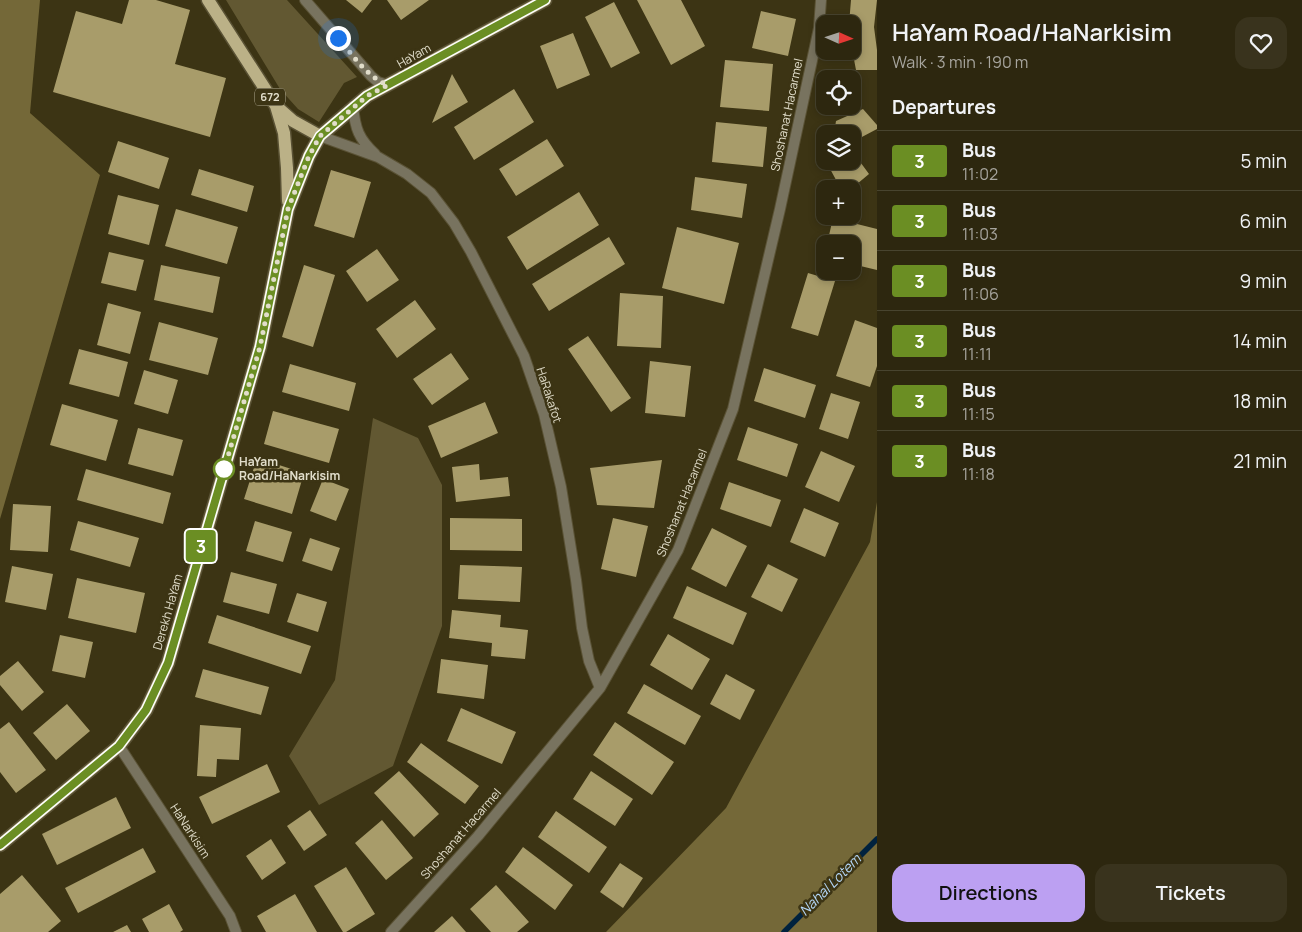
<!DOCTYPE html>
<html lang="en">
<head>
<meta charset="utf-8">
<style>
  :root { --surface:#2d270f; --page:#39331d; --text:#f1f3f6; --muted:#a7a59e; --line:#48442f; --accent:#bca0f2 }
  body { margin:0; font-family:Manrope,sans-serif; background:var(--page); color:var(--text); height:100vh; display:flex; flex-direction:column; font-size:19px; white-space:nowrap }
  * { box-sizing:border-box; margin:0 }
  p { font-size:16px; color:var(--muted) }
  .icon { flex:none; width:28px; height:28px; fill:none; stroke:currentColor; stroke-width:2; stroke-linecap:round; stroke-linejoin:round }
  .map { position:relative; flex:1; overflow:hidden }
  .drawer { display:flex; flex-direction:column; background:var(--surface); width:425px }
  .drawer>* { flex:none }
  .badge { padding:0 10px; border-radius:4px; font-size:18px; line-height:32px }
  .needle { width:32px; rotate:93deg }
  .controls { position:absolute; left:816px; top:15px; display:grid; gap:10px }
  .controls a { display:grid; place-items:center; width:45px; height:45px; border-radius:10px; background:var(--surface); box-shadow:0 2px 8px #0003,0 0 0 1px var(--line); font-size:25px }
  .you { position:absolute; width:25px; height:25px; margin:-12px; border:4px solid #fff; border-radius:50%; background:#1a73e8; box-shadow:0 0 0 8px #1a73e833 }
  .map>.badge { position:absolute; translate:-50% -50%; box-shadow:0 0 0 2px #fff }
  h2 { padding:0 15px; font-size:19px; line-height:45px }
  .round { display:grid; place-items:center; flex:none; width:52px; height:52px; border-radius:15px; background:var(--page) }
  .head { display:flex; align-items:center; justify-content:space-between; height:85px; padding:0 15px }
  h1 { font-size:24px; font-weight:600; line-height:38px }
  .cta { display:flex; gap:10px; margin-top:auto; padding:10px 15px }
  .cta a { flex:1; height:58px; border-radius:15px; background:var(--accent); color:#111; font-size:20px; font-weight:600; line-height:58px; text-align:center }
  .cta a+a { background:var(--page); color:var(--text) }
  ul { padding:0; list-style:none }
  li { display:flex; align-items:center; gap:15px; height:60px; padding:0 15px; border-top:1px solid var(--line) }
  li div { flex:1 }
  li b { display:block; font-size:19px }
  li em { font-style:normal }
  li .badge { min-width:55px; font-weight:700; text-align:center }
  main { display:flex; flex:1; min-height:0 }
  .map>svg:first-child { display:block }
  .green { fill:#625832 }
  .forest { fill:#746838 }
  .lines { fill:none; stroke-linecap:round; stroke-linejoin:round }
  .stream { stroke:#00223e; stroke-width:5.5 }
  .building { fill:#a89c6a }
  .street-casing { stroke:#5a5235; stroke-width:12 }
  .primary-casing { stroke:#5a5235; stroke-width:15 }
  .street { stroke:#78735f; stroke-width:10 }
  .primary { stroke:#bbb187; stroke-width:12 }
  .line-casing { stroke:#fff; stroke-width:11 }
  .line { stroke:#6b8e23; stroke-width:8 }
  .walk { stroke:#e1ddca; stroke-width:5; stroke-dasharray:0 9 }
  .stop-dot { fill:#fff; stroke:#6b8e23; stroke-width:2.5 }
  .labels { text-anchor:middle; stroke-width:5; stroke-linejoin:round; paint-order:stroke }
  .shield { fill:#3c3414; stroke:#b0aa93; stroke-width:1 }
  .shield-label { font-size:11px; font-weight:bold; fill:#e1ddca }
  .street-label { font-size:12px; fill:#e1ddca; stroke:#3c3414 }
  .stop-label { font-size:12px; font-weight:bold; fill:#e1ddca; stroke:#3c3414; text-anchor:start }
  .water-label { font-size:14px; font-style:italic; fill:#b4d7f8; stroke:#3c3414 }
</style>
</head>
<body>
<main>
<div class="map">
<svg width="877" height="932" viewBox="0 0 877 932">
  <rect width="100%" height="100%" fill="#3c3414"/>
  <path class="green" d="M226,0H287L357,77L344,83L319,122L298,109L280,89Z
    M373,418L418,438L442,485V626L393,766L319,805L289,756L335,680Z"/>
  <path class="forest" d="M0,0H40L30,113L100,175L0,519Z
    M877,502V932H606L726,808L870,542Z"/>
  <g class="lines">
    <path class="stream" d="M784,932L877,839"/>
  </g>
  <path class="building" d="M129,0H156L190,10L175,64L226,78L210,137L53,92L76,11L122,24Z
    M346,0H372L362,13Z
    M387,0H429L401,20Z
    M637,0H681L705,46L671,65Z
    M851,0H877L874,27L877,50V70H856L852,49V24H849Z
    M614,2L640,53L611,68L585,17Z
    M761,11L796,19L788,56L752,48Z
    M573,33L590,75L557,89L540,46Z
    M725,60L773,64L769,111L720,107Z
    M452,74L468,102L432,123Z
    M514,89L534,122L474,160L454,127Z
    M863,109L877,125V129L860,138L858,159L869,174L851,189H841L829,167L830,161H852V134H834L836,121Z
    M716,122L767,127L763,167L712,162Z
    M547,139L564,166L516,196L499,169Z
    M118,141L169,158L159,189L108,172Z
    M199,169L254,186L247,212L191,195Z
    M331,170L371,182L354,238L314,226Z
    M695,177L747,184L742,218L691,210Z
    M579,192L599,225L527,270L507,237Z
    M118,195L159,205L149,245L108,234Z
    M176,209L238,227L227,264L165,246Z
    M833,218L877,229V270L852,264V244H827Z
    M677,227L739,243L724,304L662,288Z
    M609,237L625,264L549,311L532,284Z
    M377,249L399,280L367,302L346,271Z
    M109,252L144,260L136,291L101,283Z
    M161,265L220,277L213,313L154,300Z
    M304,265L335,275L313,347L282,337Z
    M808,273L835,281L818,336L791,328Z
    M620,293L663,296L661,348L617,346Z
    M415,300L436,329L397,358L376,329Z
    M108,303L141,312L130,354L97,345Z
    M855,320L877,328V366L870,387L836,376Z
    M159,322L218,338L208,375L149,360Z
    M588,336L631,398L611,412L568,349Z
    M79,349L128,362L119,397L69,384Z
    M451,353L469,379L432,405L413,379Z
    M650,361L691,366L685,417L645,413Z
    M290,364L356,383L349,411L282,392Z
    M764,368L816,385L805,418L754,401Z
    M144,370L178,380L168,414L134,404Z
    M831,393L860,402L848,439L819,429Z
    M485,402L498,433L441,458L428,426Z
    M62,404L118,420L106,461L50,445Z
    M273,411L339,429L329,463L264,444Z
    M748,427L798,444L787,477L737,460Z
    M138,428L183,440L173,476L128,464Z
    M821,451L855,466L839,502L805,487Z
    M257,458L304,473L292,514L244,499Z
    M662,460L654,508L597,505L590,468Z
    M479,464L480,480L508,477L510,496L456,502L452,467Z
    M86,469L171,493L163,524L77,500Z
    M323,479L349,489L336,521L310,511Z
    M729,482L781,500L771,527L720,509Z
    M13,504L51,506L48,552L10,550Z
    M804,508L839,523L825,557L790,542Z
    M450,518L522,519V551L450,550Z
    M613,518L648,526L636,577L601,569Z
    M78,521L139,538L130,567L70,550Z
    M255,521L292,532L283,562L246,551Z
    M712,528L747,546L726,587L691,569Z
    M310,538L340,548L332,571L302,561Z
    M768,564L798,579L782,612L751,597Z
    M460,565L522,567L520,602L458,599Z
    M12,566L53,574L46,610L5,602Z
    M231,572L277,584L269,614L223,602Z
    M77,578L145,593L136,633L68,618Z
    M687,586L747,613L733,645L673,618Z
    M297,593L327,602L318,632L287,622Z
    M452,610L501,615L500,627L528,630L525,659L491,656L492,643L449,638Z
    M217,615L311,646L301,674L208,643Z
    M668,634L710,659L692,690L650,665Z
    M60,635L93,642L85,678L52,671Z
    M441,659L488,665L484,699L437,693Z
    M18,661L44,692L22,711L0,685V676Z
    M203,669L269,687L261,715L195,697Z
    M726,674L755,690L740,720L710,704Z
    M644,684L701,716L685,745L627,713Z
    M67,704L90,731L56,760L33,733Z
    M461,708L516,732L502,764L447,741Z
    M9,722L46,770L16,793L0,772V729Z
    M615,722L674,762L652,795L593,755Z
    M200,725L241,728L239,760L217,759L216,777L197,776Z
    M421,743L479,786L465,804L407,762Z
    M267,764L280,792L212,824L199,797Z
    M399,771L439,814L414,837L374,793Z
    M591,771L633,799L615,826L573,799Z
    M116,797L131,828L57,865L42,834Z
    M310,810L327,835L304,851L287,826Z
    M556,811L607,847L589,873L538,837Z
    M382,820L413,858L386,880L355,843Z
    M271,839L286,863L262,880L246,856Z
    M523,847L573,885L555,910L505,872Z
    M143,848L156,872L78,913L65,888Z
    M620,863L643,878L623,908L600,892Z
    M346,867L375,914L346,932H343L314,886Z
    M22,875L61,921L48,932H0V894Z
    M496,885L529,922L517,932H491L470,909Z
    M295,894L317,932H266L257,916Z
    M169,904L183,930L180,932H149L142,919Z
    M452,916L466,932H434Z
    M127,925L131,932H113Z"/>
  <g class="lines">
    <defs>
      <path id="street" d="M305,0L371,76L378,82L388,85
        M353,106C355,129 359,139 375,154
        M320,136L378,157L407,174L431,193L454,223L471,252L524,356L544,414L561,487L576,580L582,628L589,661L600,688
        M119,746L230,916L236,932
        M391,932L478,836L600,688L678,550L733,409L780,209L819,28L821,0"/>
      <path id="primary" d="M208,0L276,106L284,133L287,168L288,201
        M276,106L293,121L320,136
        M0,845L119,746L146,710L168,663L260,347L288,209L309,156L320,136L367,96L545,0"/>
    </defs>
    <use href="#street" class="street-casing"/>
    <use href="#primary" class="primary-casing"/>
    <use href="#street" class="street"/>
    <use href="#primary" class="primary"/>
  </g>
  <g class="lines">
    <defs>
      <path id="line" d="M0,845L119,746L146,710L168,663L260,347L288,209L309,156L320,136L367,96L545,0"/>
    </defs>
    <use href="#line" class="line-casing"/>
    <use href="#line" class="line"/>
    <path class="walk" d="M224,469V470L260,347L288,209L309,156L320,136L367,96L388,85C367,77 352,54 338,38"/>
  </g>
  <circle class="stop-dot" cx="224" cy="469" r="10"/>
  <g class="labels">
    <rect class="shield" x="255" y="88.5" width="30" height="17" rx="4"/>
    <g class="shield-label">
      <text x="270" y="101">672</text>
    </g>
    <g class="street-label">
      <text transform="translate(414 56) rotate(-29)" y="4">HaYam</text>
      <text transform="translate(787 115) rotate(-78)" y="4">Shoshanat Hacarmel</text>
      <text transform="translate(549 395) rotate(72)" y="4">HaRakafot</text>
      <text transform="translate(682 503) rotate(-68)" y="4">Shoshanat Hacarmel</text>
      <text transform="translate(168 612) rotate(-74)" y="4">Derekh HaYam</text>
      <text transform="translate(190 831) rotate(57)" y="4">HaNarkisim</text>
      <text transform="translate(461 834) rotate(-49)" y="4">Shoshanat Hacarmel</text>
    </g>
    <g class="stop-label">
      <text x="239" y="466">HaYam<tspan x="239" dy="14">Road/HaNarkisim</tspan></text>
    </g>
    <g class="water-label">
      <text transform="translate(830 885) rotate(-45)" y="5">Nahal Lotem</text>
    </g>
  </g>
</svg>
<div class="controls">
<a><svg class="needle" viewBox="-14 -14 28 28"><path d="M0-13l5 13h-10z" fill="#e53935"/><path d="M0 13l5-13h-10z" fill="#a7a59e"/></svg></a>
<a><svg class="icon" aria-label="locate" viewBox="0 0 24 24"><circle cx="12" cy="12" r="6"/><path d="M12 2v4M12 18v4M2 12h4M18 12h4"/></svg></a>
<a><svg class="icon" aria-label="layers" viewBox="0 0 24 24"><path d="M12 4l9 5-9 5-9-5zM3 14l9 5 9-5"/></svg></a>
<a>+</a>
<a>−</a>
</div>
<div class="you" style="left:338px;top:38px"></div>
<b class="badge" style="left:201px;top:546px;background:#6b8e23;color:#fff">3</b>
</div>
<section class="drawer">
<div class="head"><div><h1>HaYam Road/HaNarkisim</h1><p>Walk · 3 min · 190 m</p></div><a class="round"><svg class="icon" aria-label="heart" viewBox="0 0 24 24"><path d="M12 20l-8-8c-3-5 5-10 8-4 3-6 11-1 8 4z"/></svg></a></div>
<h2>Departures</h2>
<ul>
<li><span class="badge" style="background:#6b8e23;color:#fff">3</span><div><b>Bus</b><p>11:02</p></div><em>5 min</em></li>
<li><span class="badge" style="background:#6b8e23;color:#fff">3</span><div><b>Bus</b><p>11:03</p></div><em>6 min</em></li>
<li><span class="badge" style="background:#6b8e23;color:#fff">3</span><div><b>Bus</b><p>11:06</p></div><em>9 min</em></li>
<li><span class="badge" style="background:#6b8e23;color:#fff">3</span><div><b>Bus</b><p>11:11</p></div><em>14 min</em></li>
<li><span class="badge" style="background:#6b8e23;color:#fff">3</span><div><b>Bus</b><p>11:15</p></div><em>18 min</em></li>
<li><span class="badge" style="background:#6b8e23;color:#fff">3</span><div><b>Bus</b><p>11:18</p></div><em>21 min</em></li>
</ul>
<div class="cta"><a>Directions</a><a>Tickets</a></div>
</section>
</main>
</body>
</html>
